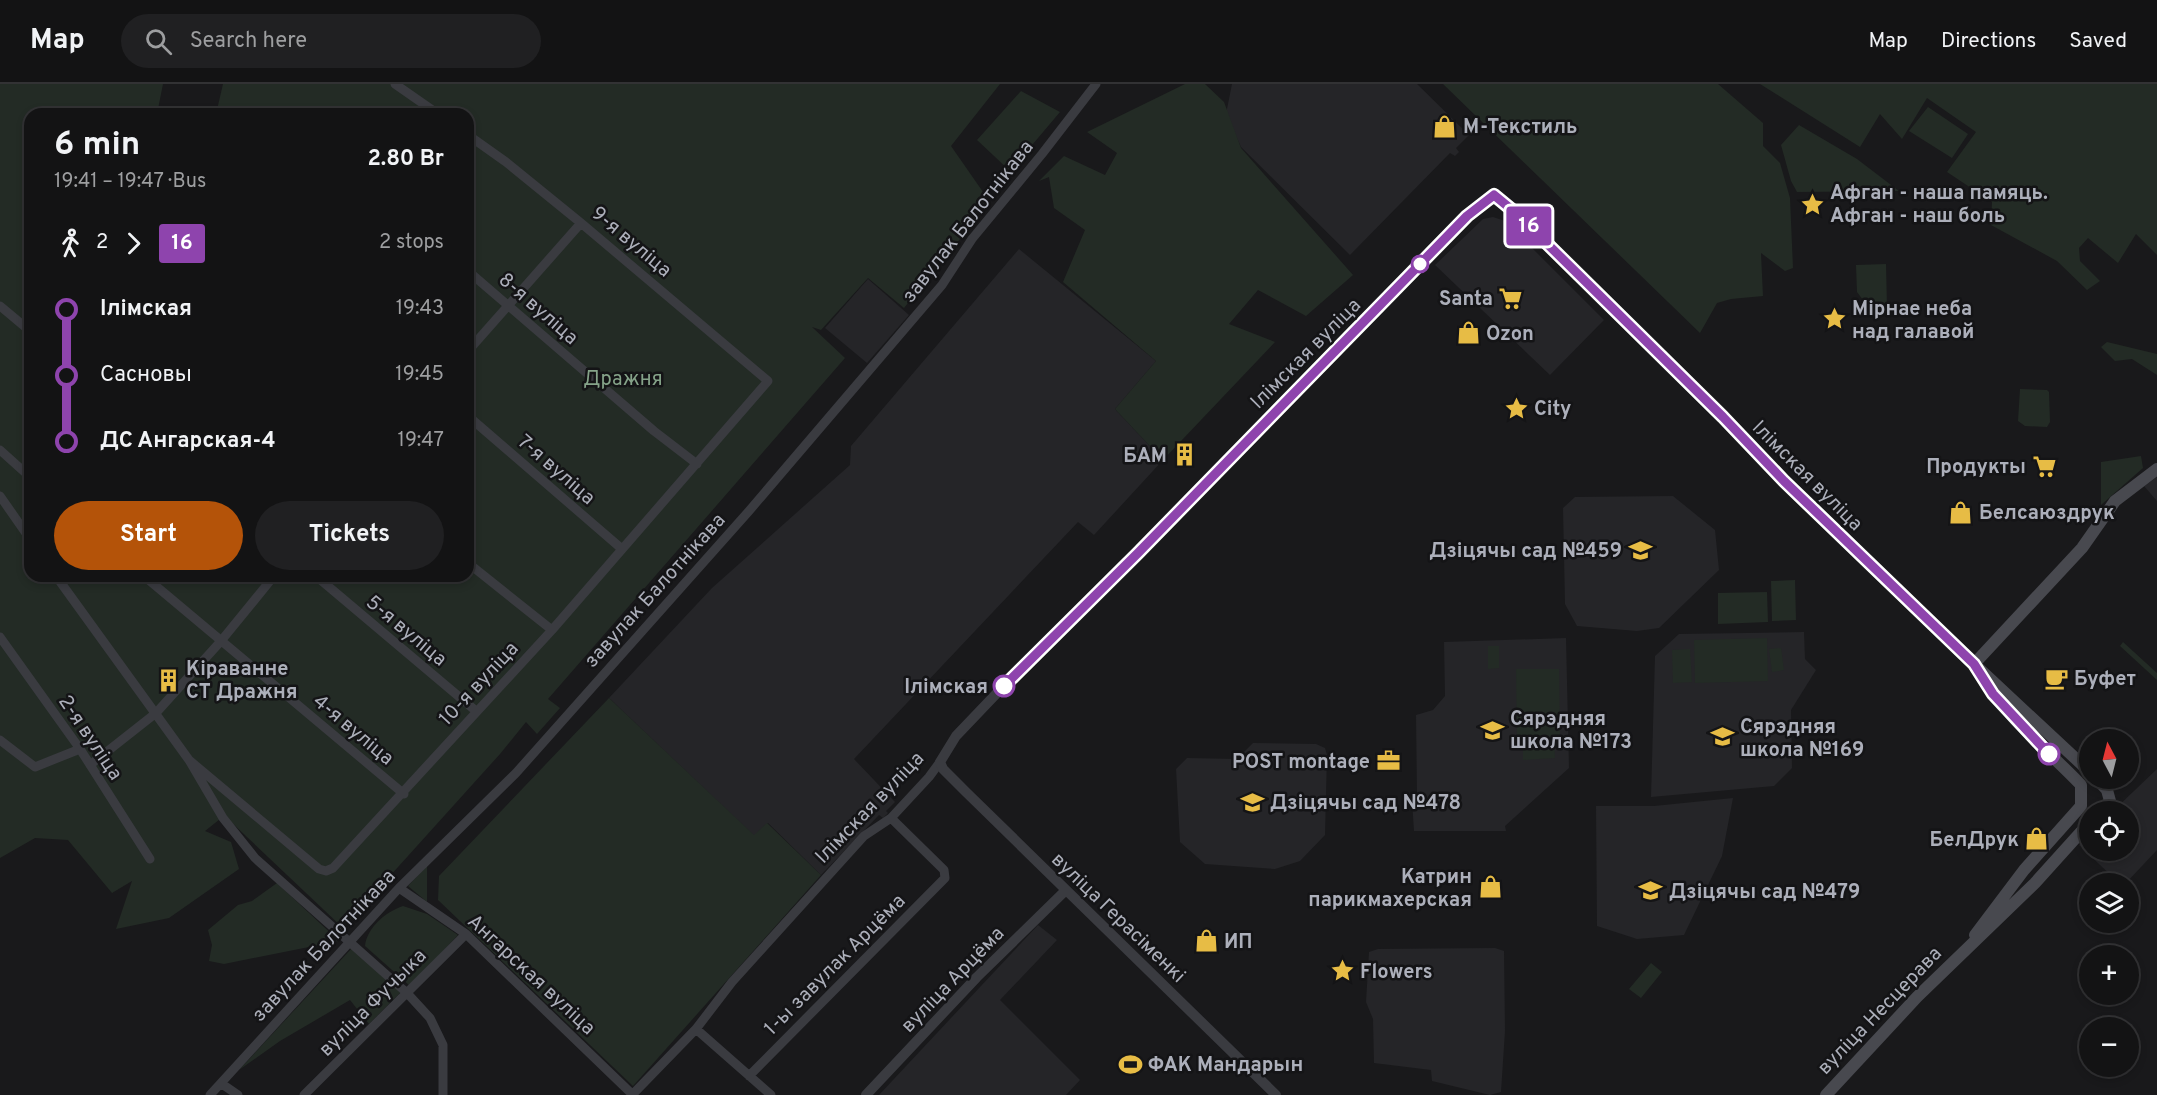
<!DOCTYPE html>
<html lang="en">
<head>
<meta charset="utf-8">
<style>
  :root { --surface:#131314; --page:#202022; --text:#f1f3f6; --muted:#9d9ea0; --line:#323234; --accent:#b45309 }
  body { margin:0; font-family:Overpass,sans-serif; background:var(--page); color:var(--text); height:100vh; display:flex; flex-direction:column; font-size:22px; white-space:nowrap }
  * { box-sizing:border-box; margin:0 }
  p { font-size:20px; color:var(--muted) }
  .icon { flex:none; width:33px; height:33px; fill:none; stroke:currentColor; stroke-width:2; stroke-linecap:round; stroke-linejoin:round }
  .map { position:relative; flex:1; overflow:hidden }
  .side { position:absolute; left:24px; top:24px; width:450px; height:474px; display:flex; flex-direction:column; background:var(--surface); border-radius:18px; box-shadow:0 3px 9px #0003,0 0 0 2px var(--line) }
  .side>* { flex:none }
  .badge { padding:0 12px; border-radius:4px; font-size:21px; line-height:39px }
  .needle { width:39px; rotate:353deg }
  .controls { position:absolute; left:2079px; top:645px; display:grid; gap:12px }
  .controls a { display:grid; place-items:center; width:60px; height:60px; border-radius:50%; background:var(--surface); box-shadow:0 3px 9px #0003,0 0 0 2px var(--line); font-size:30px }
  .map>.badge { position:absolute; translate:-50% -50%; box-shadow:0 0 0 3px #fff }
  .legs { display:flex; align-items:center; gap:9px; height:66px; padding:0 30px; font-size:20px }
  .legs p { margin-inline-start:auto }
  .summary { display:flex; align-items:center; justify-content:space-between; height:102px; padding:0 30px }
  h1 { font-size:33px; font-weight:700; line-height:45px }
  .action { display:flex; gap:12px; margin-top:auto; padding:12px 30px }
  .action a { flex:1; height:69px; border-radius:36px; background:var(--accent); color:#fff; font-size:24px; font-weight:700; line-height:69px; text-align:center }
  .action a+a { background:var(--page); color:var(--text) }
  ul { padding:0 30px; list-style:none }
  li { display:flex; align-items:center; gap:21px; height:66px; font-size:22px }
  li i { display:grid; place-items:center; width:9px; height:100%; margin:0 8px; background:currentColor }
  li i::after { content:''; width:15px; height:15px; margin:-8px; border:4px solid; border-radius:50%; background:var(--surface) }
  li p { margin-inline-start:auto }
  li:first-child i { background:linear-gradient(#0000 50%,currentColor 0) }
  li:last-child i { background:linear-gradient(currentColor 50%,#0000 0) }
  header { display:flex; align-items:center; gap:36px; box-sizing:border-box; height:84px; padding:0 30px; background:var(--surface); border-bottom:2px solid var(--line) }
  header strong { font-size:28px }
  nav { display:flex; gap:33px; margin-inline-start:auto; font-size:21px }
  .search { width:420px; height:54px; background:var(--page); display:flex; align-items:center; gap:15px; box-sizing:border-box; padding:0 21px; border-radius:33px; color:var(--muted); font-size:22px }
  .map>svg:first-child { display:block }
  .built { fill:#252528 }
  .green { fill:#232b25 }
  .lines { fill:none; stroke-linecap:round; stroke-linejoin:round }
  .minor { stroke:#3a3b40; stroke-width:9 }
  .tertiary { stroke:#3a3b40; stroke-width:10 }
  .secondary { stroke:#48494f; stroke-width:12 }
  .line-1-casing { stroke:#fff; stroke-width:14 }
  .line-1 { stroke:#8e44ad; stroke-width:9 }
  .stop-1-dot { fill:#fff; stroke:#8e44ad; stroke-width:3 }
  .labels { text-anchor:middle; stroke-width:5; stroke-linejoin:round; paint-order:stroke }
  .poi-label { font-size:20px; font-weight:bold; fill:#acafba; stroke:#141416; text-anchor:start }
  .street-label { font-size:20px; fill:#acafba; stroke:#141416 }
  .park-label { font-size:20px; fill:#85a389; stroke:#141416 }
  .stop-label { font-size:20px; font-weight:bold; fill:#acafba; stroke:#141416; text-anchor:end }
</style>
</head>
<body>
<header>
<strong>Map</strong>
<div class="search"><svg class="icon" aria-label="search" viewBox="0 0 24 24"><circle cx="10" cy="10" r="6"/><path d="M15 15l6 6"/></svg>Search here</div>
<nav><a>Map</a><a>Directions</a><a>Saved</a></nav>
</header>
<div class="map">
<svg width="2157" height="1011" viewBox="0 0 2157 1011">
  <rect width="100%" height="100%" fill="#19191b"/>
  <path class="built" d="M1232,0H1417L1469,51L1456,64L1459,68L1455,72L1450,69L1350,171L1241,63L1226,30Z
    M1493,133L1505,137L1604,236L1550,291L1435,181L1483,135Z
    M1019,165L1156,277L1115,325L1163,376L1094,451L1078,438L854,675L895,718L886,727L888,729L883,734L879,731L821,791L768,739L754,752L609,614L712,504L850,381L851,362Z
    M868,195L909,231L867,279L825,244Z
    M2157,393V417L2144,402Z
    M1673,412L1715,446L1719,486L1659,544L1637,547L1577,542L1565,520L1563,424L1575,413Z
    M1804,548L1805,575L1816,586L1791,626L1792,684L1774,702L1651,713L1655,572L1679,550Z
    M1566,554L1569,684L1505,742L1506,747H1414L1412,717L1417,711L1416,631L1433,626L1445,612L1444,558Z
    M1253,659L1316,660L1325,664L1327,671L1325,751L1300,777L1275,785L1205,780L1180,758L1176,685L1187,674L1237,675Z
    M2157,685V766L2126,799H2119L2079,761L2089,751L2090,766H2128V728L2113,727Z
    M1733,714L1722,772L1684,851L1637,855L1597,842L1596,722H1654Z
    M1038,841L1057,856L1000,916L1080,996L1066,1011H879Z
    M1495,864L1504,867L1505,947L1501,1008L1490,1011L1432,997L1431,986L1374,979L1373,935L1366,918L1369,868L1378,865Z"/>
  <path class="green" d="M0,0H163L157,30H30V492H468V30H216L223,0H1000L951,62L990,118L904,224L868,194L821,246L812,243L845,274L548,615L560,624L537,650L526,638L500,670L343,844L229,736L220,735L205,747L231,758L239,785L169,834L116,845L132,797L112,809L68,756L35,754L0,774Z
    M1185,0H1205L1224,18L1241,64L1353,191L1306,232L1258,206L1229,240L1275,258L1163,376L1115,325L1156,277L1063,198L1085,146L1054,124L1049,93L1039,97L1064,72L1105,91L1117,69L1087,48Z
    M1443,0H1718L1763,39V62L1780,79L1790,114L1793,184L1785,187L1761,169L1763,212L1731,215L1717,219L1700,249Z
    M1760,0H2157V171L2136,150L2118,179L2088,154L2079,164L2080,177L2100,197L2087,206L2057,177L1991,141L1992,118L1947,88L1976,48L1927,14L1902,55L1880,30L1860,63Z
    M1021,7L1060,28L1010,87L977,56Z
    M1928,23L1968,50L1952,74L1909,47Z
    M1799,41L1857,75L1899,107L1797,108L1791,97L1781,61Z
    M1886,180L1887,223L1869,224L1857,208L1856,181Z
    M2107,258L2157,270V291L2132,275L2115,277L2101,263Z
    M2020,305L2047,306L2049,308L2050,338L2047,343L2025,342L2018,337Z
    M2141,372L2143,384L2101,421V378Z
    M1795,496L1796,536L1772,537L1771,497Z
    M1767,508L1768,538L1718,540V509Z
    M1767,554L1768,597L1695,599L1694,556Z
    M2123,558L2157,589V596L2120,562Z
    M1488,562H1499V584L1488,585Z
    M1781,564L1784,586L1772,588L1769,565Z
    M1690,565L1692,598L1673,599L1672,566Z
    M1516,585H1559L1560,656L1517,657Z
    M609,614L754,751L767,739L821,791L633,1002L438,816L439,792Z
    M1554,657L1555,674L1523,676V658Z
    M427,782V818L408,802Z
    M277,799L339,857L224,880L209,877L212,861L208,846L238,821L252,817Z
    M403,822L427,830L458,851L410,902L365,862C367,844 385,828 403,822Z
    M352,864L402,907L369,940L350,916L280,957L239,986Z
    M1651,879L1662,888L1641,914L1629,905Z"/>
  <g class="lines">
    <path class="minor" d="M395,0L438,30
      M268,28L271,30
      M468,187L654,347L697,380
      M0,222L30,247
      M468,267L581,139
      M468,332L622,465
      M0,366L30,393
      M0,412L30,455
      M468,479L552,546
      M56,492L189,676L223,734L255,774L407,909L430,934L443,961V1011
      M144,492L404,710
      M316,492L476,627
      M0,553L80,665L150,775
      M0,656L35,683L80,665
      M189,676L319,785L326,787L333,784L552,546L768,297L581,139L506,78L468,51
      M90,681L156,629L221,557L274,492
      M399,804L466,850L633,1011
      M696,945L771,1011
      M749,992L945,794L944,786L891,734
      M222,1000L238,1011
      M633,1010L696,945L732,898L864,752L891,734L929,693L940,678
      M210,1011L399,804L516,689L749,427L942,201L972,155L1042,70L1096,0
      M304,1011L466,850"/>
    <path class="tertiary" d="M866,1011L977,893L1066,806
      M1276,1011L967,709L943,685L940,678L956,652L1019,586L1138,469L1467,132L1494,111L1517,130L1723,333L1784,397L1974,580"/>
    <path class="secondary" d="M2090,688L1974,580L2082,464L2115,417L2157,385
      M2096,694L2107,706L2110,717L2100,728
      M1975,851L2024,786L2081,722V701C2047,665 2006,635 1983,591
      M1826,1011L1917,913L2035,799L2090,738"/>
  </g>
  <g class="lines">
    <defs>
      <path id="line-1" d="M1004,602L1138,469L1467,132L1494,111L1517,130L1723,333L1784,397L1974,580L1993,610L2049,670"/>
    </defs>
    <use href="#line-1" class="line-1-casing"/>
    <use href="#line-1" class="line-1"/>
  </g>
  <defs>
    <symbol id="shop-bare" viewBox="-9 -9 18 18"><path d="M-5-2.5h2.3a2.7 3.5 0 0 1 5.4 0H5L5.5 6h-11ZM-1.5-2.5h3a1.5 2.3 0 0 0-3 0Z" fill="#e7bc45" stroke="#141416" stroke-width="2.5" paint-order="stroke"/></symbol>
    <symbol id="sight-bare" viewBox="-9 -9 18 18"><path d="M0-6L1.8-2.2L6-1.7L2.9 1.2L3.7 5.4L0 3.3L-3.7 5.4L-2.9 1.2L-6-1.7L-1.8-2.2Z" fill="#e7bc45" stroke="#141416" stroke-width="2.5" paint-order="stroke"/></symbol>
    <symbol id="supermarket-bare" viewBox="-9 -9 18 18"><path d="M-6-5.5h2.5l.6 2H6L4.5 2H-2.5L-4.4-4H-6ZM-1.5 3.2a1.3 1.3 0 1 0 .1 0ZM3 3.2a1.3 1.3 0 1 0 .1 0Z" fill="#e7bc45" stroke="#141416" stroke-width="2.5" paint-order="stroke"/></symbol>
    <symbol id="building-bare" viewBox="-9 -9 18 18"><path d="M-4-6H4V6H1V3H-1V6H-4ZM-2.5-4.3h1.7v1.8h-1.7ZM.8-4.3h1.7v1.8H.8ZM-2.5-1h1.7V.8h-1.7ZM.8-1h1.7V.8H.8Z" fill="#e7bc45" stroke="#141416" stroke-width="2.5" paint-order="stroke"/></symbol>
    <symbol id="school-bare" viewBox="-9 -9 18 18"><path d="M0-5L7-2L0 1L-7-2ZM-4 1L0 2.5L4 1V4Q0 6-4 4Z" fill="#e7bc45" stroke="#141416" stroke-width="2.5" paint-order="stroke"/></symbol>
    <symbol id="cafe-bare" viewBox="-9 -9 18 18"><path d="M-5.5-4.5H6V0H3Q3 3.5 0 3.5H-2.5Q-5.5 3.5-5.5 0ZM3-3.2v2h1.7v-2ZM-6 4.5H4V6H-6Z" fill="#e7bc45" stroke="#141416" stroke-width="2.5" paint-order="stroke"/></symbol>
    <symbol id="office-bare" viewBox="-9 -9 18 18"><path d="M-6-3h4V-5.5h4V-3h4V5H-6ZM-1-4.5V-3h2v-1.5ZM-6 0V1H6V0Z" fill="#e7bc45" stroke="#141416" stroke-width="2.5" paint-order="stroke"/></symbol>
    <symbol id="stadium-bare" viewBox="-9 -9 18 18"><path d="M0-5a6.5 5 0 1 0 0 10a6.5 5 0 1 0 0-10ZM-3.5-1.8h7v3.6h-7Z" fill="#e7bc45" stroke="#141416" stroke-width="2.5" paint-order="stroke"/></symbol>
  </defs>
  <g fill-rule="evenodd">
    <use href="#shop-bare" x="1428" y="26" width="33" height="33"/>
    <use href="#sight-bare" x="1796" y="104" width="33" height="33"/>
    <use href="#supermarket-bare" x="1494" y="198" width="33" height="33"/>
    <use href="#sight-bare" x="1818" y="218" width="33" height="33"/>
    <use href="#shop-bare" x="1452" y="232" width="33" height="33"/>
    <use href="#sight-bare" x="1500" y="308" width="33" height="33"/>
    <use href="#building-bare" x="1168" y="354" width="33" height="33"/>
    <use href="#supermarket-bare" x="2028" y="366" width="33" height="33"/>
    <use href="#shop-bare" x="1944" y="412" width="33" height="33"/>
    <use href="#school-bare" x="1624" y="450" width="33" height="33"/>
    <use href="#cafe-bare" x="2040" y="578" width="33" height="33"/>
    <use href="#building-bare" x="152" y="580" width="33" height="33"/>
    <use href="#school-bare" x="1476" y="630" width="33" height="33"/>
    <use href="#school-bare" x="1706" y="636" width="33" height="33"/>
    <use href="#office-bare" x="1372" y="660" width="33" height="33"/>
    <use href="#school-bare" x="1236" y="702" width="33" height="33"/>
    <use href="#shop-bare" x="2020" y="738" width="33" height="33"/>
    <use href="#shop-bare" x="1474" y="786" width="33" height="33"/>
    <use href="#school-bare" x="1634" y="790" width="33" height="33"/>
    <use href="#shop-bare" x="1190" y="840" width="33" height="33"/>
    <use href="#sight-bare" x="1326" y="870" width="33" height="33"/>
    <use href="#stadium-bare" x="1114" y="964" width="33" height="33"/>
  </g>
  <g class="stop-1-dot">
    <circle cx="1420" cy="180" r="8"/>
    <circle cx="1004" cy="602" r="10"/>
    <circle cx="2049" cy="670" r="10"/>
  </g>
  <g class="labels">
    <g class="poi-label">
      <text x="1463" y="49">М-Текстиль</text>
      <text x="1830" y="115">Афган - наша памяць.<tspan x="1830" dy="23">Афган - наш боль</tspan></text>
      <text x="1493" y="221" text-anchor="end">Santa</text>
      <text x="1852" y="231">Мірнае неба<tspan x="1852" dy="23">над галавой</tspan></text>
      <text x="1486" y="256">Ozon</text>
      <text x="1534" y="331">City</text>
      <text x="1167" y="378" text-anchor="end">БАМ</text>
      <text x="2026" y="389" text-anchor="end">Продукты</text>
      <text x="1979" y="435">Белсаюздрук</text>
      <text x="1622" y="473" text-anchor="end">Дзіцячы сад №459</text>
      <text x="186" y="591">Кіраванне<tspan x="186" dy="23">СТ Дражня</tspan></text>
      <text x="2074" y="601">Буфет</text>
      <text x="1510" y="641">Сярэдняя<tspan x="1510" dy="23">школа №173</tspan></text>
      <text x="1740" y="649">Сярэдняя<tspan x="1740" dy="23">школа №169</tspan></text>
      <text x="1370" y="684" text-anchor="end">POST montage</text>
      <text x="1270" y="725">Дзіцячы сад №478</text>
      <text x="2019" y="762" text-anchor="end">БелДрук</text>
      <text x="1472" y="799" text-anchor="end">Катрин<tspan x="1472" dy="23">парикмахерская</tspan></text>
      <text x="1669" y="814">Дзіцячы сад №479</text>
      <text x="1224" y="864">ИП</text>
      <text x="1360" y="894">Flowers</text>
      <text x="1148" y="987">ФАК Мандарын</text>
    </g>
    <g class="street-label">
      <text transform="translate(967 137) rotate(-52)" y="7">завулак Балотнікава</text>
      <text transform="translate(632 157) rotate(40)" y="7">9-я вуліца</text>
      <text transform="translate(539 224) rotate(41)" y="7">8-я вуліца</text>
      <text transform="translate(1305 269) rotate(-45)" y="7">Ілімская вуліца</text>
      <text transform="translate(557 385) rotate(41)" y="7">7-я вуліца</text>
      <text transform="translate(1808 391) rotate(45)" y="7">Ілімская вуліца</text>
      <text transform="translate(654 506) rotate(-48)" y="7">завулак Балотнікава</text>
      <text transform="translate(407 546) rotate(40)" y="7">5-я вуліца</text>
      <text transform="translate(478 599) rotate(-47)" y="7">10-я вуліца</text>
      <text transform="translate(354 645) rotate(40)" y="7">4-я вуліца</text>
      <text transform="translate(91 653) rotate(56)" y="7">2-я вуліца</text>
      <text transform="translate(869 723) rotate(-46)" y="7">Ілімская вуліца</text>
      <text transform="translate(1119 833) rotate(44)" y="7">вуліца Герасіменкі</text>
      <text transform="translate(323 861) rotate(-47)" y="7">завулак Балотнікава</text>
      <text transform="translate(834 880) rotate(-45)" y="7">1-ы завулак Арцёма</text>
      <text transform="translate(532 890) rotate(43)" y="7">Ангарская вуліца</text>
      <text transform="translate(952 895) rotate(-46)" y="7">вуліца Арцёма</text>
      <text transform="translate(372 918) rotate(-45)" y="7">вуліца Фучыка</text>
      <text transform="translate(1879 926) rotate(-46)" y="7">вуліца Несцерава</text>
    </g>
    <g class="park-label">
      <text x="623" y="301">Дражня</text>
    </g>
    <g class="stop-label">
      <text x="988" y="609">Ілімская</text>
    </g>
  </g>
</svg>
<div class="controls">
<a><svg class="needle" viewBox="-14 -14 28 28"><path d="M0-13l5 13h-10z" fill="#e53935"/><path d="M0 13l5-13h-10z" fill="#9d9ea0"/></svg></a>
<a><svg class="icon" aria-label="locate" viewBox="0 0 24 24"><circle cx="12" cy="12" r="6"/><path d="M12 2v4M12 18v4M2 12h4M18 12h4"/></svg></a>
<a><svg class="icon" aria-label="layers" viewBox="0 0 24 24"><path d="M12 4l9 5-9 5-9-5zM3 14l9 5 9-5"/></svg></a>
<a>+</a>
<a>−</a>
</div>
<b class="badge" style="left:1529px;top:142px;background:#8e44ad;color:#fff">16</b>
<section class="side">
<div class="summary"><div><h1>6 min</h1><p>19:41 – 19:47 · Bus</p></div><b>2.80 Br</b></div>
<div class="legs"><svg class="icon" aria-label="walk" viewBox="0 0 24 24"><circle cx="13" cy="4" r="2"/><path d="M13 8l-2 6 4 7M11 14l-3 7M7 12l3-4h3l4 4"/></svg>2<svg class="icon" aria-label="forward" viewBox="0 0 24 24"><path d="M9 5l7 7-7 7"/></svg><b class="badge" style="background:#8e44ad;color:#fff">16</b><p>2 stops</p></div>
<ul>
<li><i style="color:#8e44ad"></i><b>Ілімская</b><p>19:43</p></li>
<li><i style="color:#8e44ad"></i><span>Сасновы</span><p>19:45</p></li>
<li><i style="color:#8e44ad"></i><b>ДС Ангарская-4</b><p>19:47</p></li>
</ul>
<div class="action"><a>Start</a><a>Tickets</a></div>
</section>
</div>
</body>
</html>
